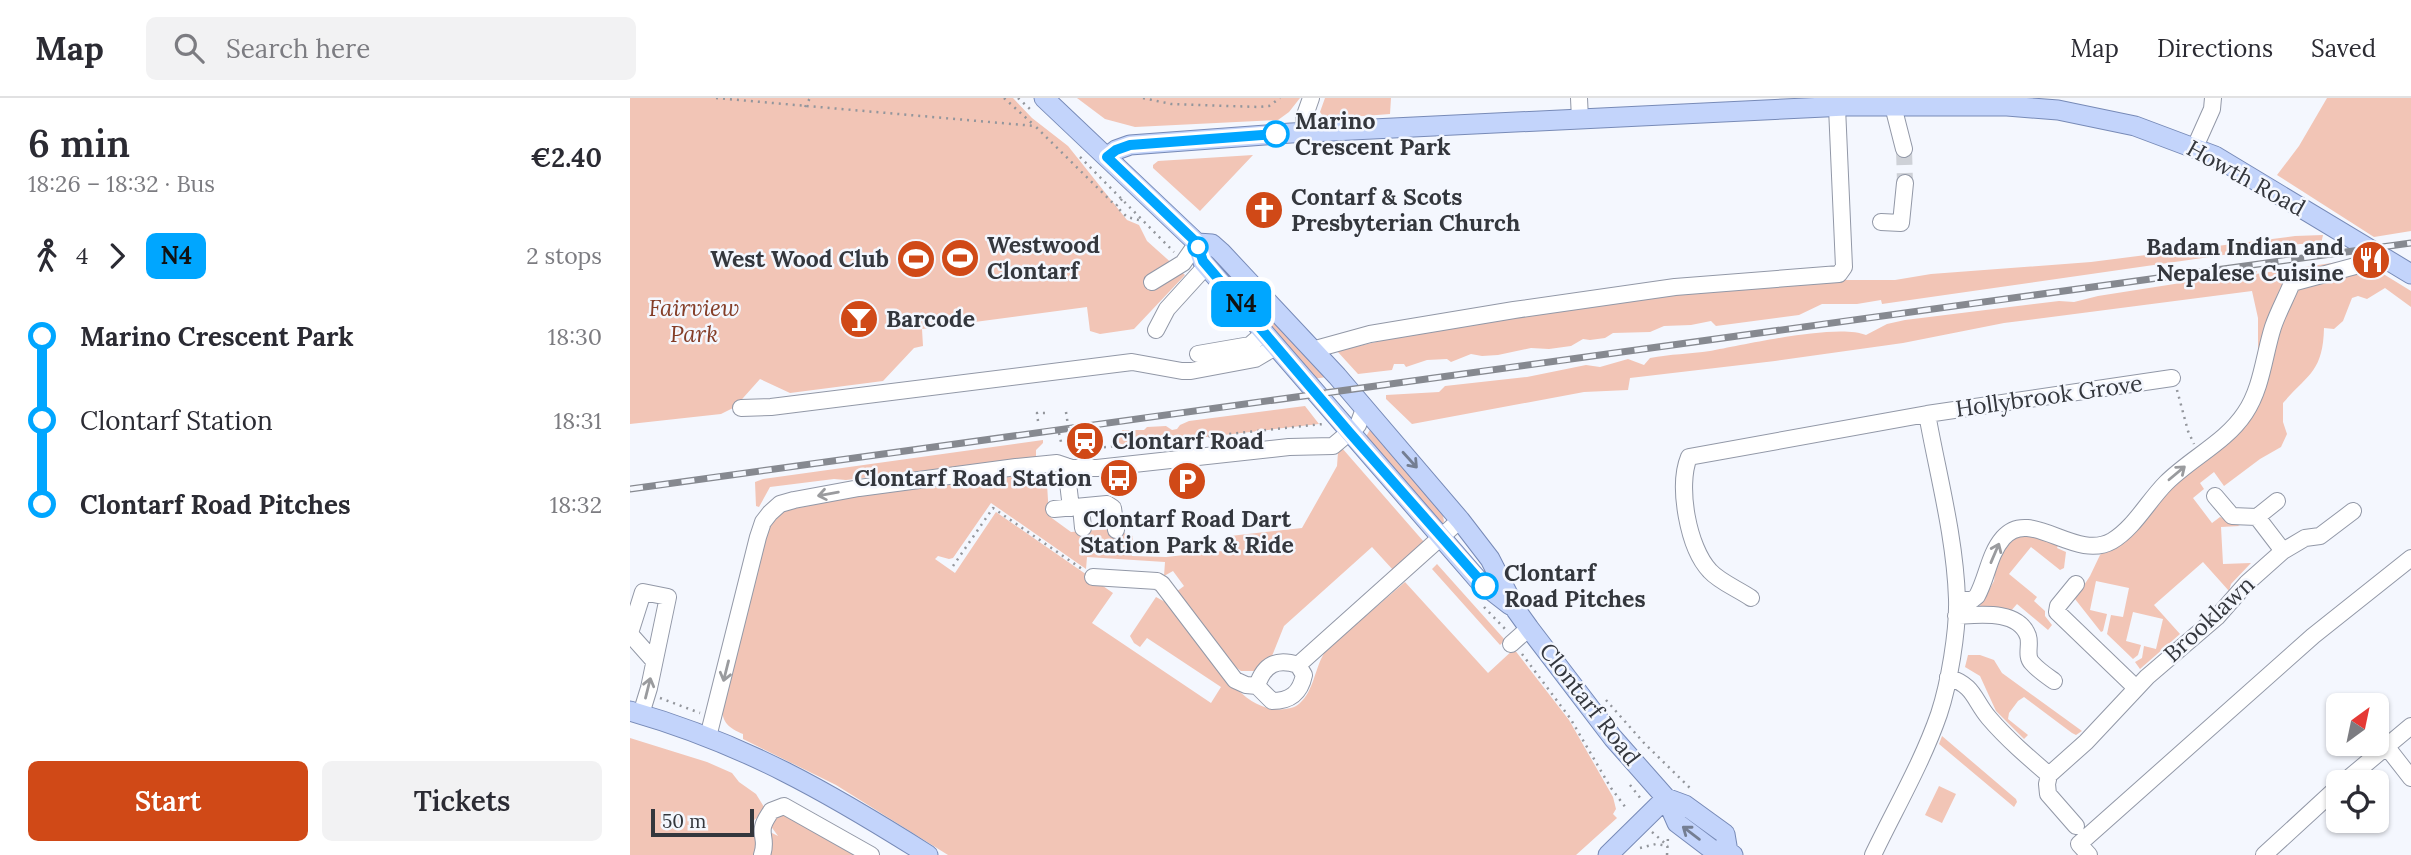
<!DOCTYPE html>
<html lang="en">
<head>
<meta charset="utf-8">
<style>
  :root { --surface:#fff; --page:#f2f2f3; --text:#2b2b33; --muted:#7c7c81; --line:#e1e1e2; --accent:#d04917 }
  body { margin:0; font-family:Lora,serif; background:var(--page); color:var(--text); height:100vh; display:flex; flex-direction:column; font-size:26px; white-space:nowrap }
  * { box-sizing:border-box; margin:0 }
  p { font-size:23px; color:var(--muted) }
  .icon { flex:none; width:38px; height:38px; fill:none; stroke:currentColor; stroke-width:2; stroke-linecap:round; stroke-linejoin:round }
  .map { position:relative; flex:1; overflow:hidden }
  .panel { display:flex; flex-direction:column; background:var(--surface); width:630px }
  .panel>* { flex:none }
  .badge { padding:0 14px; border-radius:10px; font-size:24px; line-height:46px }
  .needle { width:46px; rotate:33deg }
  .tools { position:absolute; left:1696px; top:595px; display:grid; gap:14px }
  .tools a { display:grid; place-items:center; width:63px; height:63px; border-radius:10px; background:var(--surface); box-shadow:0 2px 5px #0004; font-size:35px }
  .scale { position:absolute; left:21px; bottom:18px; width:103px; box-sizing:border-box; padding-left:7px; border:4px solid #34373d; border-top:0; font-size:19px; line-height:24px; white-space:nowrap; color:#34373d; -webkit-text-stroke:5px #f4f7fe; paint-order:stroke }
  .map>.badge { position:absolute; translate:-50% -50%; box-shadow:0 0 0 4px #fff }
  .legs { display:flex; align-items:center; gap:10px; height:77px; padding:0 28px; font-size:23px }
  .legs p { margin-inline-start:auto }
  .headline { display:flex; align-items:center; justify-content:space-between; height:119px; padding:0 28px }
  h1 { font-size:38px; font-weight:600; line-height:52px }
  .button { display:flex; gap:14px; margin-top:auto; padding:14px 28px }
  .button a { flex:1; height:80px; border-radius:10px; background:var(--accent); color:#fff; font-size:28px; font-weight:600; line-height:80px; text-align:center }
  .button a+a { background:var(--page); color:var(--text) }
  ul { padding:0 28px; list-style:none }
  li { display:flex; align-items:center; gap:24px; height:84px; font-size:26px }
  li i { display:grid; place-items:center; width:10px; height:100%; margin:0 9px; background:currentColor }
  li i::after { content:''; width:18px; height:18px; margin:-9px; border:5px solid; border-radius:50%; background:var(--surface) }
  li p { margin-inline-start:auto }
  li:first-child i { background:linear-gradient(#0000 50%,currentColor 0) }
  li:last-child i { background:linear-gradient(currentColor 50%,#0000 0) }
  header { display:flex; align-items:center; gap:42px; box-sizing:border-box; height:98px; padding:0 35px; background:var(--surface); border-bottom:2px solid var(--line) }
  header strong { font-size:33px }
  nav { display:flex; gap:38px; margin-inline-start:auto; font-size:24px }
  .search { width:490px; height:63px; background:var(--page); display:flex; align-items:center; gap:18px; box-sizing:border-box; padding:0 24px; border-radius:10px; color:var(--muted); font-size:26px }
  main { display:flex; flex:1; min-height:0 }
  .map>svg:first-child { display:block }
  .green { fill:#f2c5b6 }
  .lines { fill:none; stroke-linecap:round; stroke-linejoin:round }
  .minor-tunnel { stroke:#ced1d7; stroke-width:16; stroke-dasharray:16 8; stroke-linecap:butt }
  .minor-casing { stroke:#9298a7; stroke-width:18 }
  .major-casing { stroke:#778ab7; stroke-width:21 }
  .path { stroke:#93969c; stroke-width:2.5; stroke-dasharray:2 5; stroke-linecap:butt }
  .minor { stroke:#fff; stroke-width:16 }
  .major { stroke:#c3d4fb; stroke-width:19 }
  .rail-casing { stroke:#868990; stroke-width:7 }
  .rail { stroke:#f4f7fe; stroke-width:4.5; stroke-dasharray:13; stroke-linecap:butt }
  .path-bridge { stroke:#93969c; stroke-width:2.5; stroke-dasharray:2 5; stroke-linecap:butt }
  .oneway { stroke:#747e92 }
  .oneway2 { stroke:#9a9b9e }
  .line-1-casing { stroke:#fff; stroke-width:16 }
  .line-1 { stroke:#00a6ff; stroke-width:10 }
  .stop-1-dot { fill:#fff; stroke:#00a6ff; stroke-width:3.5 }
  .labels { text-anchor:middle; stroke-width:5; stroke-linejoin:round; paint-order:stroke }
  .stop-label { font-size:23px; font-weight:bold; fill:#34373d; stroke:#f4f7fe; text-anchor:start }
  .street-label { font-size:23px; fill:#34373d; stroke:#f4f7fe }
  .poi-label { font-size:23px; font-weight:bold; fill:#34373d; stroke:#f4f7fe; text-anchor:start }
  .park-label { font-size:23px; font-style:italic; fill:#843d27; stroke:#f4f7fe }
</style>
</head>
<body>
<header>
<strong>Map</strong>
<div class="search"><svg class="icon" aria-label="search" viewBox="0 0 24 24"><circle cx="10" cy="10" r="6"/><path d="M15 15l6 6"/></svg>Search here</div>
<nav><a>Map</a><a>Directions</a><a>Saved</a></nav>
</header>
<main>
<section class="panel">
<div class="headline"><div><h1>6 min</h1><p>18:26 – 18:32 · Bus</p></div><b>€2.40</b></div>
<div class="legs"><svg class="icon" aria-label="walk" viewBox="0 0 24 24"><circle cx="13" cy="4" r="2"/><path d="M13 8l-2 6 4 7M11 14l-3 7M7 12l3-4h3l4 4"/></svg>4<svg class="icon" aria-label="forward" viewBox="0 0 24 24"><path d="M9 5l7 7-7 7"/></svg><b class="badge" style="background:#00a6ff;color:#111">N4</b><p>2 stops</p></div>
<ul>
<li><i style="color:#00a6ff"></i><b>Marino Crescent Park</b><p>18:30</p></li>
<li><i style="color:#00a6ff"></i><span>Clontarf Station</span><p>18:31</p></li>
<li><i style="color:#00a6ff"></i><b>Clontarf Road Pitches</b><p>18:32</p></li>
</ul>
<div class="button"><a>Start</a><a>Tickets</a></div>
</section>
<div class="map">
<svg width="1781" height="757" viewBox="0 0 1781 757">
  <rect width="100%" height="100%" fill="#f4f7fe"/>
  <path class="green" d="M0,0H383L402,20L438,48L497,122L509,127L517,143L555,177L504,231L470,236L460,233L457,209L292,231L293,248L284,250L253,283L160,295L130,281L105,309L91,316L0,326Z
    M447,0H670L659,14L648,22L505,29L475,21Z
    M695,0H761L760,16L695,21L690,14Z
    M1697,0H1781V133L1744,139L1647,77L1669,48Z
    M623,57L570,113L523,70V67L528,63Z
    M1693,137L1691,146H1670L1252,206L1251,202L1227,206H1192L1169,217L1086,228L1081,223L1061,227L1034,228L1020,234L983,235L975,240L960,242L953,241L941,248L919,251L901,250L868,257L852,258L841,256L821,264L817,261L797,262L776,269L774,266H764L762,272L728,276L707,253L811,229L1039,197L1201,182H1265L1301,176L1461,164L1665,138Z
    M582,156L697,279L682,281L580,159Z
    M1729,161L1781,193V209L1755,190L1737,201L1728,198L1722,200L1713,223L1704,231L1694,230C1693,274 1678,276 1653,305V324L1657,336L1651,349L1630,361L1594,388L1584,374L1570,385L1574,391L1563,400L1582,425L1590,419L1610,428L1591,429L1593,466L1621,465L1601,486L1599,493L1573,464L1524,507L1550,536L1510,571L1505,564L1512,560L1514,548L1526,551L1533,521L1503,514L1496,543L1511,547L1508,557L1503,561L1477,536L1481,517L1493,519L1499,490L1466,483L1460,512L1477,516L1473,533L1471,534L1445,501L1460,478L1470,457L1540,387L1607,330L1628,258V220L1622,193L1374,225L1273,245L1145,263L1000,280L998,292L954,294L782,326L756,301V297L809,294L815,288L897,279L956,267L970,269L998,261L1014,267L1020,260C1040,256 1060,256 1080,253C1114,247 1207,225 1236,237L1257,226L1275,222L1429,203L1444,204L1468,198L1627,173L1626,176Z
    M675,308L689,326L497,348L486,344L481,338L493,336L492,332H514L517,329L536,328L542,332L547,331L550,327L559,323Z
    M741,330L812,413L814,423L812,427L734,342Z
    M413,342V345L406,352V359L216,382L204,381L140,389L129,409L126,408L125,384L133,381Z
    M712,350L794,444L764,473L742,449L654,528L642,558L627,573H611L599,564L546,494L554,488L543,473L534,478L535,464L457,459L456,471L361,405L323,460L319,461L308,458L305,461L325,475L366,414L483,495L462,525L581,605L591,589L517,540L510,549L504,545L500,538L526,499L537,505C549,520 562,536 574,551C595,577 618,616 656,611C661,610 666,609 670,605C684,593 685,568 696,552L775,484L858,575L884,551L939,622L983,699L986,711L983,716L987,720L946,757H318L206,687L113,641V636C99,630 92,625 92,609L139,426L153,409L256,392L416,370L419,418L441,434L480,431L503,438L502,458L536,459L601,452L600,438L672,430L707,368L708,354Z
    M1396,434L1429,445L1427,450L1436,454L1434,470L1430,472L1401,449L1379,476L1407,499L1404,503L1415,513V518L1422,527L1418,532L1387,506L1380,514L1348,511L1364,483L1366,467L1373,447Z
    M807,466L875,542L870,547L802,471Z
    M1338,557H1350L1364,562L1372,575L1452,633L1446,637L1442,635L1394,599L1388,603L1379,615L1378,621L1398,637L1394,641L1366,613L1350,578L1335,569Z
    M1312,638L1386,701L1387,704L1384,709L1309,646Z
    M0,640L77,664L102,675L109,684L126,696L134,709L130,717L123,723L121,739L125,731L138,733L148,738L140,727L150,714L232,757H0Z
    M1309,688L1326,696L1312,725L1295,717Z"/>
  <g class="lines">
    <path class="minor-tunnel" d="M1274,51L1275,85"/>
    <defs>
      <path id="minor" d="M949,0L950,21
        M1263,8L1274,51
        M674,34V20L681,0
        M1565,49L1582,11L1583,0
        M1251,124L1271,125L1275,85
        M522,184L553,165L567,145
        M526,232L537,211L577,167
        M682,252L740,236L884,212L1045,189L1209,176L1214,169L1207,9
        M568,256L620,247L635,234
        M111,310L141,309L502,264L552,273H561L625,261L647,248
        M436,368L441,410
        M1585,398L1602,418L1627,419L1653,453
        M451,409L453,430
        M424,411L477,406L483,410L486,432
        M1627,419L1647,403
        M463,479L527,483L532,486L605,582L616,587L627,588
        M1446,486L1428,508L1427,514L1506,590
        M1121,500C1108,491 1090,484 1080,473C1058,450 1047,388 1059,359L1297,316L1542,280
        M1327,502H1342L1347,498C1357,480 1359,456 1373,440C1400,408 1445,464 1482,443C1504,430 1518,403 1536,385C1561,360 1596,344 1615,315C1632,290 1634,257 1643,229C1648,214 1656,200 1662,185L1755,160
        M1326,518C1348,517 1388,511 1398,538C1401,547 1395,558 1402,565C1408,572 1417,578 1424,583
        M0,535L13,494L38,499L19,590L11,616
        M0,536L24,563
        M881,546L899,530
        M668,567C647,560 634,566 627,588L642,603C660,603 670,596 674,577L668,567L830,422
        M1318,579C1345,588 1343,601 1359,620C1377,641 1398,659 1419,677
        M78,639L128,439L133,424L140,415L150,406L164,402L229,390L386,369L427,365L442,370H467L659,349L703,348L728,327L734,311
        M1756,648L1781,680
        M1714,684L1781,628
        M1446,728L1418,696L1417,686L1419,677L1456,644L1517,579L1587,519L1617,485L1653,453L1675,440L1690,438L1723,413
        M132,757C137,743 131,739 133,729C134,723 139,717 141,713L154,708L241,757
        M1243,757C1265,711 1292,665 1309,616C1319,586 1328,533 1327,501C1325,439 1308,377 1297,316
        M1459,757L1449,746L1683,538L1781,460
        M1634,757L1708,689"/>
      <path id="major" d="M414,0L567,145L573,164L849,483L880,507
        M477,59L486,52L500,47L661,35L1216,8H1377L1428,12L1505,28L1585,58L1781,176
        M567,145L582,146L591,154L707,278L830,422L860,461L886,512L899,530L983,640L1036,700L1047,725L1084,753L1098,754L1103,757
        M0,613C113,645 200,695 298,757
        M1036,700L1055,707L1095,736L1098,754
        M978,757L1036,700"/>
    </defs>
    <use href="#minor" class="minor-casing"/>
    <use href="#major" class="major-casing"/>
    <path class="path" d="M86,0L405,28L486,108
      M374,0L405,28
      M388,0L400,11
      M513,0L541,6L629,9L639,8L650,0
      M175,9L180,0
      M450,59L544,154
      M492,101L486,108L497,119L513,123
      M1547,292L1558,333L1564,346
      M408,323L407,315H415
      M429,335L431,344
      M467,350L693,326
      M323,468L363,410L452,471
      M854,509L876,532
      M892,556L940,620L981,690L996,710
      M30,600L70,615
      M976,602L1014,645L1061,691
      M1000,687L1011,701
      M1022,734L1038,748
      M1010,750L1026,746L1038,748
      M1037,757L1038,739"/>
    <use href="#minor" class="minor"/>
    <use href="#major" class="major"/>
    <defs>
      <path id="rail" d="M0,391L1781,145"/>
    </defs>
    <use href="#rail" class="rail-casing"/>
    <use href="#rail" class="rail"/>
    <path class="path-bridge" d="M436,314L440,341"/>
  </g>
  <defs><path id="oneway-shaft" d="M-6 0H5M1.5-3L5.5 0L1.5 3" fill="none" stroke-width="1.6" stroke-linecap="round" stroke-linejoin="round" transform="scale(1.75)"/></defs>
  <g class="oneway">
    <use href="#oneway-shaft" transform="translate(780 362) rotate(48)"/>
    <use href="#oneway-shaft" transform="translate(1061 735) rotate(-143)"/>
  </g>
  <g class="oneway2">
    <use href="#oneway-shaft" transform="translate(1547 375) rotate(-40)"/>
    <use href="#oneway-shaft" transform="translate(198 396) rotate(170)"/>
    <use href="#oneway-shaft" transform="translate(1365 455) rotate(-67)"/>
    <use href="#oneway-shaft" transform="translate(96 573) rotate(104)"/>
    <use href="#oneway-shaft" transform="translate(18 590) rotate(-76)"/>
  </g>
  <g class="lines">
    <defs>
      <path id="line-1" d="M646,36L500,47L486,52L477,59L567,145L573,163L719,334L855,488"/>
    </defs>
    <use href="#line-1" class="line-1-casing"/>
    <use href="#line-1" class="line-1"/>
  </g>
  <defs>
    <symbol id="church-disc" viewBox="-11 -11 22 22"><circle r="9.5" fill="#d04917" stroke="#f4f7fe"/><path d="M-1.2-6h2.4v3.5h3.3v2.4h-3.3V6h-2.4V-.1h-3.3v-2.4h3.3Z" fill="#fff"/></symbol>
    <symbol id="stadium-disc" viewBox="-11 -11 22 22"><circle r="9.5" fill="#d04917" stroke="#f4f7fe"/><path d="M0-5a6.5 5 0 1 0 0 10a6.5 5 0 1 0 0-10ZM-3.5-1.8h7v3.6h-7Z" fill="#fff"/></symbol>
    <symbol id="restaurant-disc" viewBox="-11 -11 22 22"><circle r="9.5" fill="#d04917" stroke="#f4f7fe"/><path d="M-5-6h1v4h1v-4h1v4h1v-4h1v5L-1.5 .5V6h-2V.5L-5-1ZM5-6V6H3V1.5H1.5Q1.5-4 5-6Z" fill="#fff"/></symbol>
    <symbol id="bar-disc" viewBox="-11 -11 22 22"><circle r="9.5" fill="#d04917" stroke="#f4f7fe"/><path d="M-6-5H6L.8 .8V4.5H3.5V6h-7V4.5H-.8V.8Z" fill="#fff"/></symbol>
    <symbol id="station-disc" viewBox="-11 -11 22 22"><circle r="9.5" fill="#d04917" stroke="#f4f7fe"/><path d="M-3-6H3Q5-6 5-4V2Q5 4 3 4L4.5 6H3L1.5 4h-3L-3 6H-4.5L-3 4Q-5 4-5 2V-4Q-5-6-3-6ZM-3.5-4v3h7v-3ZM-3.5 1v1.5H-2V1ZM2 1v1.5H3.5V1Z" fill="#fff"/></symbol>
    <symbol id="bus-disc" viewBox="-11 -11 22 22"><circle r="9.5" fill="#d04917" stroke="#f4f7fe"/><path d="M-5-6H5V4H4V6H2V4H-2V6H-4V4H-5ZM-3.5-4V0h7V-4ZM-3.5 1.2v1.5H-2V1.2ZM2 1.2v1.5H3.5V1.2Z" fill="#fff"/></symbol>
    <symbol id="parking-disc" viewBox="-11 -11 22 22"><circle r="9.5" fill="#d04917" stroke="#f4f7fe"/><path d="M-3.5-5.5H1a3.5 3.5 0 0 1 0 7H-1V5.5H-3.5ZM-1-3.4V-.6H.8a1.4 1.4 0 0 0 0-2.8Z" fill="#fff"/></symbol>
  </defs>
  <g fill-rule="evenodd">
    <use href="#church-disc" x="612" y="90" width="44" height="44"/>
    <use href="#stadium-disc" x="308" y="138" width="44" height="44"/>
    <use href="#stadium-disc" x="264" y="139" width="44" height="44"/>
    <use href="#restaurant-disc" x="1719" y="140" width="44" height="44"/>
    <use href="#bar-disc" x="207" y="199" width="44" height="44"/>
    <use href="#station-disc" x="433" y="321" width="44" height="44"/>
    <use href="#bus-disc" x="467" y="358" width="44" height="44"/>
    <use href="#parking-disc" x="535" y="361" width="44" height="44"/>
  </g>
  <g class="stop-1-dot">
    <circle cx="646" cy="36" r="12"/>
    <circle cx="568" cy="149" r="9"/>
    <circle cx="855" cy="488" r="12"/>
  </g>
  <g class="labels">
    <g class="stop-label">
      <text x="665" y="31">Marino<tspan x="665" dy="26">Crescent Park</tspan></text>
      <text x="874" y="483">Clontarf<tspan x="874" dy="26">Road Pitches</tspan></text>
    </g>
    <g class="street-label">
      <text transform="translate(1616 80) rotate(29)" y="8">Howth Road</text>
      <text transform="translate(1419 298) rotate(-8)" y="8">Hollybrook Grove</text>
      <text transform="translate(1579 521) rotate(-43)" y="8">Brooklawn</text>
      <text transform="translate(960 606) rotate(52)" y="8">Clontarf Road</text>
    </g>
    <g class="poi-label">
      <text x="661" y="107">Contarf &amp; Scots<tspan x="661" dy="26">Presbyterian Church</tspan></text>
      <text x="357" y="155">Westwood<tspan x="357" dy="26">Clontarf</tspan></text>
      <text x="1714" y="157" text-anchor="end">Badam Indian and<tspan x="1714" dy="26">Nepalese Cuisine</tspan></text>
      <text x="259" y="169" text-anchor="end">West Wood Club</text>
      <text x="256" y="229">Barcode</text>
      <text x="482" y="351">Clontarf Road</text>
      <text x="462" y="388" text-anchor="end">Clontarf Road Station</text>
      <text x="557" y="429" text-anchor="middle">Clontarf Road Dart<tspan x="557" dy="26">Station Park &amp; Ride</tspan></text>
    </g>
    <g class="park-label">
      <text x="64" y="218">Fairview<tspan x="64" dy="26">Park</tspan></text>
    </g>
  </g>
</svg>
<div class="tools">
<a><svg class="needle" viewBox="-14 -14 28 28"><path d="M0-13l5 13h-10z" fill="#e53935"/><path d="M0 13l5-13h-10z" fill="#7c7c81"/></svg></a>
<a><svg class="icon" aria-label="locate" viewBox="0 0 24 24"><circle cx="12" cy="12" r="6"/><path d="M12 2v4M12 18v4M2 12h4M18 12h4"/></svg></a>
</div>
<div class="scale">50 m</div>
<b class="badge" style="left:611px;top:206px;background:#00a6ff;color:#111">N4</b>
</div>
</main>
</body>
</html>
